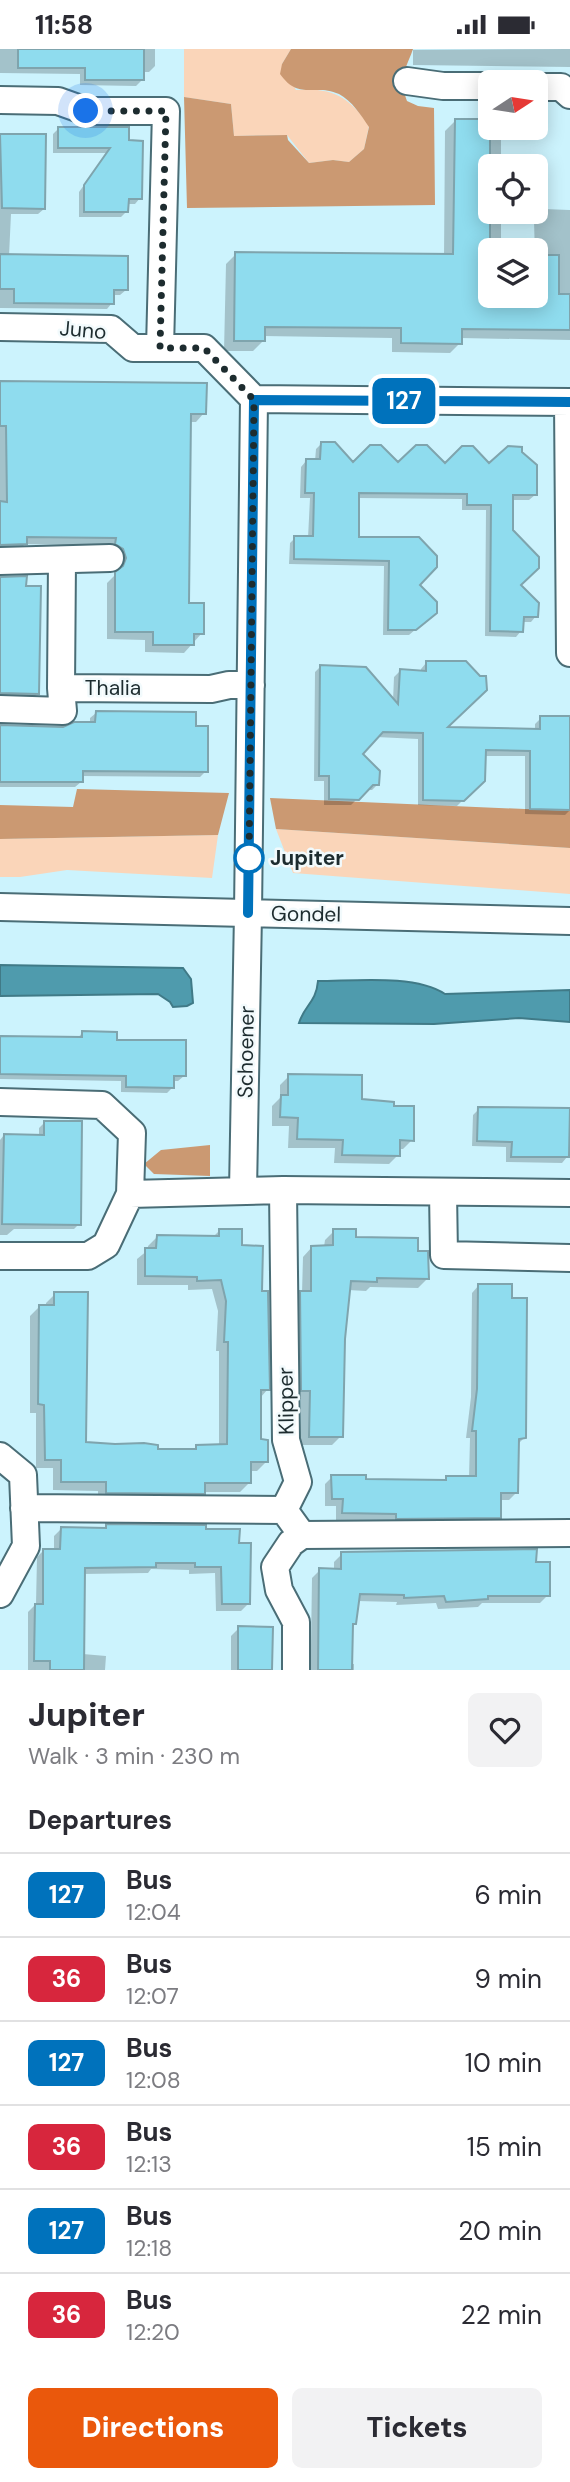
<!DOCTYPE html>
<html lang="en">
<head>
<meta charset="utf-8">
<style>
  :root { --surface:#fff; --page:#f2f2f3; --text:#2b2b33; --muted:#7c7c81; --line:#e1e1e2; --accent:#ea580c }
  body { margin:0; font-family:"DM Sans",sans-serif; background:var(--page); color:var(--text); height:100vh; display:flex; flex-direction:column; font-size:26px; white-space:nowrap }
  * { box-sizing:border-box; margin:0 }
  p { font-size:23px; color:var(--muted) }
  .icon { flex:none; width:38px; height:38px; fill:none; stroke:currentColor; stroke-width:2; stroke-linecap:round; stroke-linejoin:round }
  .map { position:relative; height:1621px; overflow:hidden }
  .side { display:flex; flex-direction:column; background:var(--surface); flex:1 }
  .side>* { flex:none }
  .badge { padding:0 14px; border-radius:10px; font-size:24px; line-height:46px }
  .needle { width:46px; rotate:78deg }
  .buttons { position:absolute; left:478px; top:21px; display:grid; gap:14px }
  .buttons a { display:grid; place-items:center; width:70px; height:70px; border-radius:10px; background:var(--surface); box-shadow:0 4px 18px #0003; font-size:35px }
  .you { position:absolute; width:35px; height:35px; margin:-18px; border:5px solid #fff; border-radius:50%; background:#1a73e8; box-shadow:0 0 0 10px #1a73e833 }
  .map>.badge { position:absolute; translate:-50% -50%; box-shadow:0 0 0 4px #fff }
  h2 { padding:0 28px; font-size:26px; line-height:63px }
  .round { display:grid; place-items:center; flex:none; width:74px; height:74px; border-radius:10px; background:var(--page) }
  .headline { display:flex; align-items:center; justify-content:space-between; height:119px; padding:0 28px }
  h1 { font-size:33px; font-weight:800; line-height:52px }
  .cta { display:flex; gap:14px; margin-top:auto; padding:14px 28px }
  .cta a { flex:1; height:80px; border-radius:10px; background:var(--accent); color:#fff; font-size:28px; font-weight:800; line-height:80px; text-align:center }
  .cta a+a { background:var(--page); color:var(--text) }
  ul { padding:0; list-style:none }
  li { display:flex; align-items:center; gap:21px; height:84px; padding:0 28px; border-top:2px solid var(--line) }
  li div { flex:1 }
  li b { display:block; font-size:26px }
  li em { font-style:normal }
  li .badge { min-width:77px; font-weight:700; text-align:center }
  .status { display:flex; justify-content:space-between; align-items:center; height:49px; padding:0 35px; background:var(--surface); direction:ltr }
  .status svg { height:19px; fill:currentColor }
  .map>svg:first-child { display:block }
  .green { fill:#fad5b9 }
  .forest { fill:#cb9972 }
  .water { fill:#4f9bad; stroke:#407a87; stroke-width:2 }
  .shadow { fill:#0003 }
  .building { fill:#8fdcee; stroke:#7fa4ad; stroke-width:2 }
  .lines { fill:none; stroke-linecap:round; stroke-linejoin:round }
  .minor-casing { stroke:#4a6d76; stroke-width:30 }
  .minor { stroke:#fff; stroke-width:26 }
  .line-casing { stroke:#fff; stroke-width:16 }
  .line { stroke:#0072bc; stroke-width:10 }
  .walk { stroke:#1d2c2f; stroke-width:7; stroke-dasharray:0 12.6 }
  .stop-dot { fill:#fff; stroke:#0072bc; stroke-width:3.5 }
  .labels { text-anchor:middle; stroke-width:5; stroke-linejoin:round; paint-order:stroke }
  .street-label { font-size:21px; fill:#1d2c2f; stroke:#f2fafc }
  .stop-label { font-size:21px; font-weight:bold; fill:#1d2c2f; stroke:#f2fafc; text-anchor:start }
</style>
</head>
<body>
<div class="status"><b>11:58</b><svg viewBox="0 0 49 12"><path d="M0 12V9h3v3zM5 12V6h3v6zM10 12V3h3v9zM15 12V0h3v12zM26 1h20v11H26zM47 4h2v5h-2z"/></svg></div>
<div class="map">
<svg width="570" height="1621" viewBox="0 0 570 1621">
  <rect width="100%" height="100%" fill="#ccf3fd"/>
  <path class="green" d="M184,0H291L282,15L296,41C332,38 350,48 369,77L364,100L349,113L333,111L309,114L287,86L234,87L231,55L184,48Z
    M276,780L570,799V845L293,824Z
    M218,786L212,829L67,821L20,828H0V790Z"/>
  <path class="forest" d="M291,0H413C405,23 398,27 407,52L418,57L434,59L435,156L187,159L184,48L231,55L234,87L287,86L288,91L309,114L333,111L349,113L364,100L369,78C361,66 352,52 339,45C315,34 299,52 280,25L282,15Z
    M77,740L229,744L218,786L0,790V756L73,758Z
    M270,749L570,762V799L276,780Z
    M210,1096V1127L154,1125L144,1115L161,1101Z"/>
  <path class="water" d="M0,916L183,919L191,930L193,954L187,957L173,958L170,953L158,945L0,947Z
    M318,932C354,932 415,925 445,945L570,941V973L519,969L434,975L299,974C305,955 316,954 318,932Z"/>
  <path class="shadow" d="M0,0H155V17L149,23H142V31L136,37L80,36V25L0,24Z
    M570,0V18L413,16V1H400Z
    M455,72L489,84L501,85V117H490V163H501V201H490V247H536L534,171L544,160L570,161V291L460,289V294L450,304L392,303V289L263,287V292L253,302H224L226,215L236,205L444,207L445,82Z
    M59,79L127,93L140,149L135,155H127V162L121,168H79V143L107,104H53V85Z
    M0,86L45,87L44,160L38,165H11L9,207L126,241L120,246H113L112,254L107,260L0,259Z
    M0,334L204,364L196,373H190L187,556L202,584L184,604L145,603V591L107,590V534L116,525L118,519L108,497L25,495L17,503L0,505Z
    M321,395L353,416H489L535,446L529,451H511V481L518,536L536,567L531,573H522L521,582L516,588L485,587L486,461H462V450L358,449L357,490L436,507L417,536L429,569L409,586H383L384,517L289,515L290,494L295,489H308L310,449H300L301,418L306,412H315L316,400Z
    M0,529L37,645L31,651L0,650Z
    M426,614L444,680L535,681V675L541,669H570V761L565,766L525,765V707H484L483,731L457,757L418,756V690L376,688L360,705L378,735L372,741H366L351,756H324V732H314L315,623L321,617L393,652L394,628L400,622L421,623V620Z
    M96,664L194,679L206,722L200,728L81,727V733L75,738H0V678L63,680L90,675V669Z
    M82,984L115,992L184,1027L178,1032H172L173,1038L167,1044L121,1043V1032L0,1030V989L77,990Z
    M289,1027L360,1052L412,1091L403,1100H398V1106L389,1115L334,1114L335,1099H288L289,1077H272V1057L280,1049V1036Z
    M479,1060L570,1061V1098H567V1108L562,1114L506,1113V1098L472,1097L473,1066Z
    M44,1074L79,1175L74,1180H14L7,1186H0V1091L4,1086L39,1088V1079Z
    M220,1181L240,1198L261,1244L268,1340L260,1349L259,1392L266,1413L257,1422H249V1434L240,1443H204L195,1453L98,1452V1442L53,1441V1419H36V1364H30V1267L39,1258H46V1254L55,1245L85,1394L156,1401L194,1402L197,1398L219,1397V1302H216L218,1262L212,1240L188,1241V1236H137V1210L148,1201V1197L157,1188L212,1189Z
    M334,1182L354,1190L416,1204L427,1230L418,1239L370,1238L366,1242L348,1241L343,1290L341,1387L332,1396H301V1350H293L291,1253L302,1244L303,1208L312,1198H324L325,1191Z
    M479,1236L524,1389L517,1396L516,1444L509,1451H499V1468L492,1475L390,1476V1471H336V1457H325V1435L332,1428L364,1432L443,1433L447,1429H469L470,1389H466L471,1348L472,1244Z
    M107,1477L204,1482L238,1496L248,1555L241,1562H216L215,1524L189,1525V1521L151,1520L148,1524L83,1525V1605L106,1607L105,1621H28V1563L36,1555L37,1508L44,1501H54V1487L61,1480L103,1481Z
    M342,1505L534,1515L548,1546L540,1554H482L478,1558L438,1560L436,1554L396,1556L397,1553L357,1552L355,1574L351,1578V1615H354V1621H304V1602L311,1595L312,1529L320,1521H334V1513Z
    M239,1579L270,1621H231V1587Z"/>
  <path class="building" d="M18,0H144V31H85V19H18Z
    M455,70H490V247H536V206H559V245H570V281L462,280V295L401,294V279L265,278V292H234L235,203L453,205Z
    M58,78H129V91L143,92L142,150H129L128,163H84V136L110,99H58Z
    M0,85H46L45,160L2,159Z
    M0,205L128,207V241H114V255L14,254V240H0Z
    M0,332L207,334L206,365H191L189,554H204V585H194V596H153V583H115V523L123,517L126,509L123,500L115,495L116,489L27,488V495L0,496V452L7,453L6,377H0Z
    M321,393H335L353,413L370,396H381L398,413L416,396H427L445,414L462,397H473L489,414L508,397L522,398V403L537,416V446H513V481L539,508V519L521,536L539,554L538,568H524L523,583L490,582L491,456H467V445L359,444V488H419L437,507V518L420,536L437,553V564L416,581H388L389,512L294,510V487H313L314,444H305L306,410H320Z
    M27,527L26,537H41L39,645L0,644V528Z
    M426,612H466L480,627H486L487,641L448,678L540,680V667H570V761L530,760V702L486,701L485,732L464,752L423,751V684L383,683L363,705L380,722L379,736H373L359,751L329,750V727H319L320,616L366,618L398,655L400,620L426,622Z
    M96,662L196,663V677H208V723L83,722V733H0V676L63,678L74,673H95Z
    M82,982L117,983V991H186V1027H174V1039L126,1038V1027L0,1025V987L82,988Z
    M288,1025L362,1026V1050L394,1053V1057H414V1092L400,1091V1107L342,1106L343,1091L297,1090L298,1069L280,1068L281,1046H288Z
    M478,1058L570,1059L569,1108H511L512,1093L477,1092Z
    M44,1072H82L81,1176L2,1175L4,1085L44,1086Z
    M219,1180H242V1196L263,1197L262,1242H268L270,1341H261V1390L268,1391V1413H251V1434H205V1445L106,1444V1433H61V1411H45L44,1356L38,1355L39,1256H54V1243H88L86,1393L115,1395L144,1394L158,1396V1400H196V1396L227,1395L228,1293H224L226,1252L221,1231L197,1232V1228L145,1227V1199H156L157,1186L219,1187Z
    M333,1180H356V1188L418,1189V1202H428L429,1230L377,1229V1233L351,1232L345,1290L343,1388H309L310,1342H301L300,1242H311V1197L333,1196Z
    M478,1235H512V1249H527L526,1389L519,1390L518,1444H501V1469L396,1470V1465L342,1464L343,1450H332L331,1426H366V1430L446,1431V1427H476V1382H472L477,1340Z
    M106,1475L206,1476V1480H240L239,1494H251L250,1555H222L221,1518H195V1514H156V1518L85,1519L84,1621H50V1612H34L35,1555H43V1500H60L61,1478L106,1479Z
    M537,1500L536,1513H550V1547H488V1550L446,1553L444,1547L404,1549V1546L360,1545L356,1575H353L352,1621H318L319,1519L341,1520V1503Z
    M238,1577L273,1578L272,1621H238Z"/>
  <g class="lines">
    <defs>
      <path id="minor" d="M407,32L443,37H490
        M536,38H561L570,46
        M0,51L58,52L86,62H166L160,299
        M0,278L111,280L133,299H204L254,350L570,353
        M568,353L570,604
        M62,511L61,639L211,640L229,636H251
        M0,512L110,509
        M0,660L63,662L61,639
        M0,858L570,872
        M0,1053L102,1056L132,1084L130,1145
        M283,1141L286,1391L298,1433L284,1461L302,1486L291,1494L275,1518L279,1541L296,1573V1621
        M243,1142L248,864L254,350
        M443,1143L444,1206L570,1209
        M0,1207H88L106,1196L130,1145L283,1141L570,1144
        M0,1407L23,1426L26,1497L0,1545
        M24,1459L284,1461
        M302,1486L570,1484"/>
    </defs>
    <use href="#minor" class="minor-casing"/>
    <use href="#minor" class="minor"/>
  </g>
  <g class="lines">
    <defs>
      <path id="line" d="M248,864L254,351L570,353"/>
    </defs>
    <use href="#line" class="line-casing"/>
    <use href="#line" class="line"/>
    <path class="walk" d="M86,62H166L160,299H204L254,351L249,813V809"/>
  </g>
  <circle class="stop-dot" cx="249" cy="809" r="14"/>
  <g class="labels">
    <g class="street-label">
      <text transform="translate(83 281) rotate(5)" y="7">Juno</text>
      <text x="113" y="646">Thalia</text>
      <text transform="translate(306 865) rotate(1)" y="7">Gondel</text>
      <text transform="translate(246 1003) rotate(-89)" y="7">Schoener</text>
      <text transform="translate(286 1352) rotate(-91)" y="7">Klipper</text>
    </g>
    <g class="stop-label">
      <text x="270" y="816">Jupiter</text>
    </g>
  </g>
</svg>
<div class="buttons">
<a><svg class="needle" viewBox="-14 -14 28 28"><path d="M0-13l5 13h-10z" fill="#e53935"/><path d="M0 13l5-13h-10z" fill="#7c7c81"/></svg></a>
<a><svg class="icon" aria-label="locate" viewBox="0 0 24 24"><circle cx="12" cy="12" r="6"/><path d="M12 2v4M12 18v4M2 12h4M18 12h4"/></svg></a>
<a><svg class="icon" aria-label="layers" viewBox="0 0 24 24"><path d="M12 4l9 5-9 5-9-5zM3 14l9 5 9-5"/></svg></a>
</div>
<div class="you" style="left:86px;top:62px"></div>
<b class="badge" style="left:404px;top:352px;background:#0072bc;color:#fff">127</b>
</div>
<section class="side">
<div class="headline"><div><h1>Jupiter</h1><p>Walk · 3 min · 230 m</p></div><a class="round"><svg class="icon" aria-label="heart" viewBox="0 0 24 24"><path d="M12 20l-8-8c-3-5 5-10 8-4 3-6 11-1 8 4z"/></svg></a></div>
<h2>Departures</h2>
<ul>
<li><span class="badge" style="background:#0072bc;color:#fff">127</span><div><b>Bus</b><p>12:04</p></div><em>6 min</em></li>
<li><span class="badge" style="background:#d7263d;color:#fff">36</span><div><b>Bus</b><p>12:07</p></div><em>9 min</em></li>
<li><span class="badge" style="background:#0072bc;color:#fff">127</span><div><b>Bus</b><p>12:08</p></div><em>10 min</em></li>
<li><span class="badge" style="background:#d7263d;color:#fff">36</span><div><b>Bus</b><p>12:13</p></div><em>15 min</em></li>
<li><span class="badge" style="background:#0072bc;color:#fff">127</span><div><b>Bus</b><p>12:18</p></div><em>20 min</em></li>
<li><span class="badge" style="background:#d7263d;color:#fff">36</span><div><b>Bus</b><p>12:20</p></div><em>22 min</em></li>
</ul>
<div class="cta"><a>Directions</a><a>Tickets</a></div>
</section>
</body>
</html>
